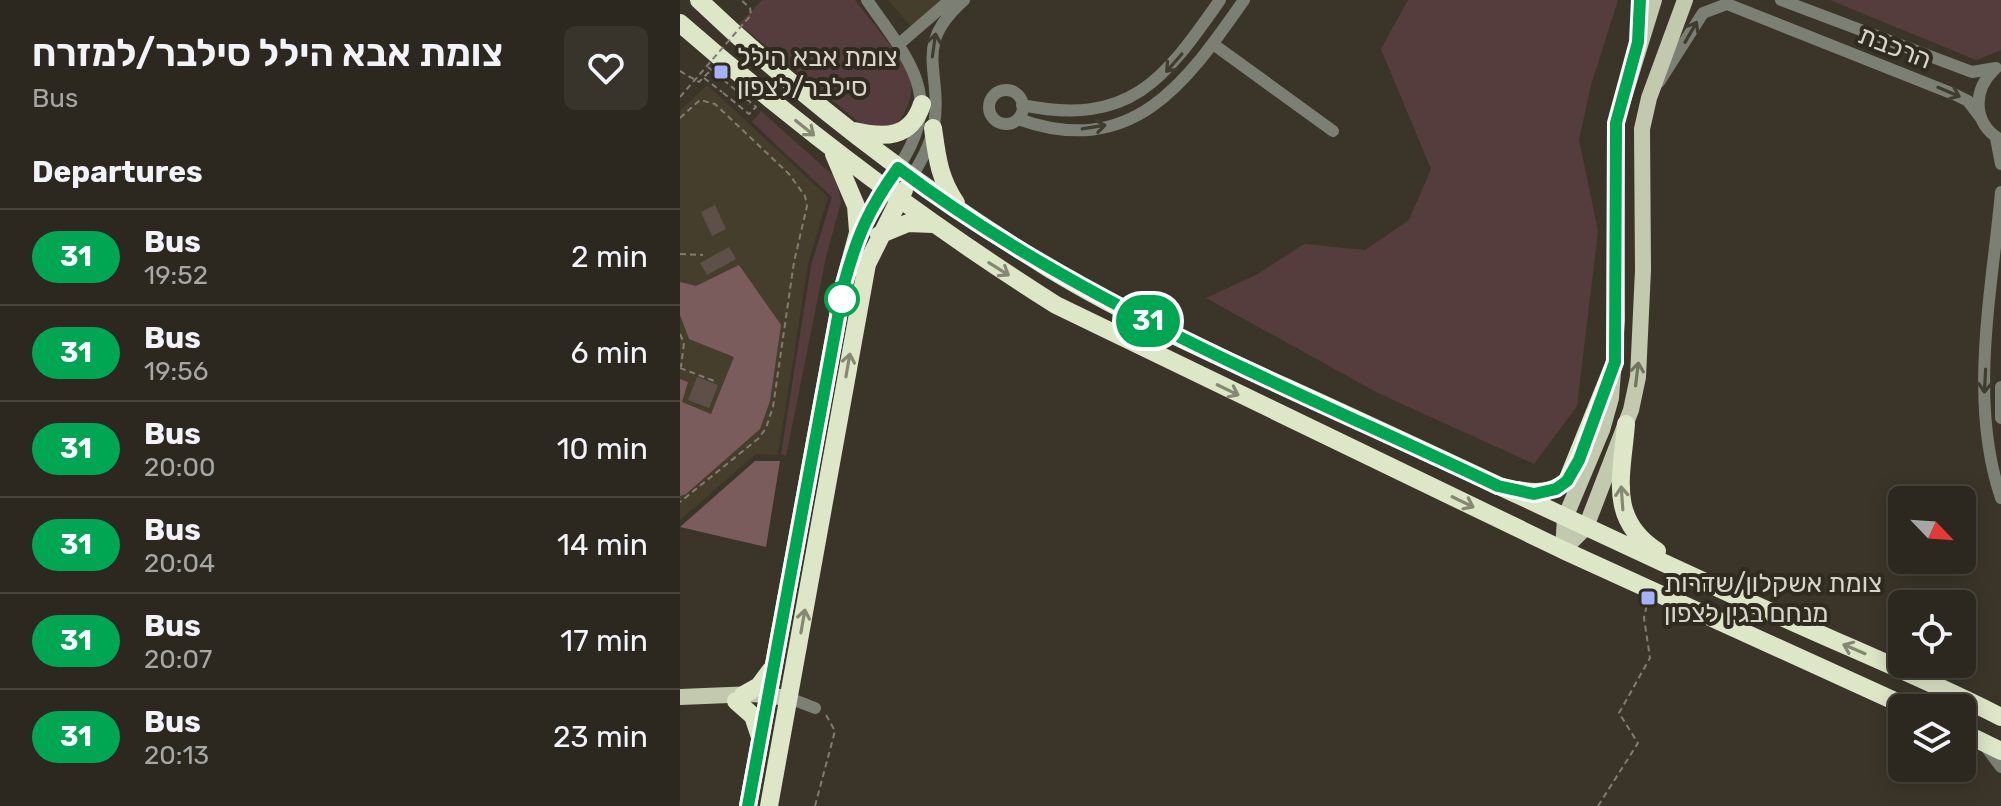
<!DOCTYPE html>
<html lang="en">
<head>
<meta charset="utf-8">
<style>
  :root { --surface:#2c281f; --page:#38342c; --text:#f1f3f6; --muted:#a6a6a4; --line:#48443d }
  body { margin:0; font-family:Rubik,"Noto Sans Hebrew",sans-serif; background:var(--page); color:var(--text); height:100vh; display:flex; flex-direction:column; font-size:30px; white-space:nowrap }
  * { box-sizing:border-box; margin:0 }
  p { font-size:26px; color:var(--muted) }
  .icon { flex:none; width:44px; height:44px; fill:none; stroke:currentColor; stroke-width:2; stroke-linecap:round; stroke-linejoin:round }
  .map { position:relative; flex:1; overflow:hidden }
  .side { display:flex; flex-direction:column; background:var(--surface); width:680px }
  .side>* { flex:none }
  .badge { padding:0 16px; border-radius:26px; font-size:28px; line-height:52px }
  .needle { width:52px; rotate:115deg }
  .fabs { position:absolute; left:1208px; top:486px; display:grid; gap:16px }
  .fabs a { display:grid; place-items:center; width:88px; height:88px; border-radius:12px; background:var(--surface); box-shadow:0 4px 20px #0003,0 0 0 2px var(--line); font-size:40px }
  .map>.badge { position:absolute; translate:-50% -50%; box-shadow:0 0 0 4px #fff }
  h2 { padding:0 32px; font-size:30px; line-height:72px }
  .round { display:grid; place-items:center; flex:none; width:84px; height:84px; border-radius:12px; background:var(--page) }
  .head { display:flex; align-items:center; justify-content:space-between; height:136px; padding:0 32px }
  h1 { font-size:38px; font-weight:600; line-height:60px }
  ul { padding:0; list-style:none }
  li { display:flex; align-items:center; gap:24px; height:96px; padding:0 32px; border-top:2px solid var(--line) }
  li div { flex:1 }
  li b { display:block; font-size:30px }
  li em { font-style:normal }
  li .badge { min-width:88px; font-weight:700; text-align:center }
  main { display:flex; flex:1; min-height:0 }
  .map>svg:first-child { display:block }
  .built { fill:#463e2c }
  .green { fill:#553d3d }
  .forest { fill:#7b5c5c }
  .building { fill:#5e5048 }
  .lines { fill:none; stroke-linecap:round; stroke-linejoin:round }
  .path { stroke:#817c72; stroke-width:2; stroke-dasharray:6 4; stroke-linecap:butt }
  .minor { stroke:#7c7f73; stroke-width:12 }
  .major { stroke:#c2c9af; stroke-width:16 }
  .highway { stroke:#dde6c7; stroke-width:18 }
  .path-bridge { stroke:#817c72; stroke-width:2; stroke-dasharray:6 4; stroke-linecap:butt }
  .oneway { stroke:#3f3c30 }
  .oneway2 { stroke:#868873 }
  .oneway3 { stroke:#727260 }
  .line-casing { stroke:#fff; stroke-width:18 }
  .line { stroke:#00a651; stroke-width:12 }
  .poi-dot { fill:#a6b1fc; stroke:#302b1f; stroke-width:3 }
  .stop-dot { fill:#fff; stroke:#00a651; stroke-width:4 }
  .labels { text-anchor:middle; stroke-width:8; stroke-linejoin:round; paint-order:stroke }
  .street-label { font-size:26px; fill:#d8d4cd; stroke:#302b1f }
  .poi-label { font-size:26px; fill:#d8d4cd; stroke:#302b1f; text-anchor:start }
</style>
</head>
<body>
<main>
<section class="side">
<div class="head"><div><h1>צומת אבא הילל סילבר/למזרח</h1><p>Bus</p></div><a class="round"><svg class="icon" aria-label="heart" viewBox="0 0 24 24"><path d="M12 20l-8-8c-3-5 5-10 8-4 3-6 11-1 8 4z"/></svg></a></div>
<h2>Departures</h2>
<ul>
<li><span class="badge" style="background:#00a651;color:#fff">31</span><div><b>Bus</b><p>19:52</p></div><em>2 min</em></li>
<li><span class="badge" style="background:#00a651;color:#fff">31</span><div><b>Bus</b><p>19:56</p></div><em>6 min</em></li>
<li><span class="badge" style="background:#00a651;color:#fff">31</span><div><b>Bus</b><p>20:00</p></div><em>10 min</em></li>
<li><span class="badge" style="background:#00a651;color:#fff">31</span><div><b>Bus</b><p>20:04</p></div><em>14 min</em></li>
<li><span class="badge" style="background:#00a651;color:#fff">31</span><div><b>Bus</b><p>20:07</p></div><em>17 min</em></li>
<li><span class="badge" style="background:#00a651;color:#fff">31</span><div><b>Bus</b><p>20:13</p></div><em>23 min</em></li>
</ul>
</section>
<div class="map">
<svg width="1321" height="806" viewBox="0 0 1321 806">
  <rect width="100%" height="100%" fill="#3b3529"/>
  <path class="built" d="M208,0H275L236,32Z
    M27,85L148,197L128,264L98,455L76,454L0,520V111Z"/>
  <path class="green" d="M82,0H175C189,20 227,60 231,84C233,97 225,115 216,125L186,128L59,24Z
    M728,0H938L911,85L899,140L918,231L897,406L854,464L698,393L526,298L578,274L624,244L685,250L729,220L751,169L701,49Z
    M1150,0H1321V50L1296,60Z
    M81,111L156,178L161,202L146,257L106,456L101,454L131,266L152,197L72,122Z"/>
  <path class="forest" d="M59,265L101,325L90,401L80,429L6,494L0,496V379L8,382L2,402L31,414L54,357L9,339L0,315V282L16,286Z
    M75,461H100L86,547L0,527Z"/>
  <path class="building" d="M35,205L46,229L32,236L21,212Z
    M49,247L56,259L27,275L20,263Z
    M17,377L38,385L29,408L8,400Z"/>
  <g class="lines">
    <path class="path" d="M0,71L19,82L31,70
      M24,78L42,92
      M0,118L20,100L35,104L109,174L125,196L127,206L114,262L93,407L86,428L79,438L0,502
      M0,254L23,255
      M0,334L4,343L1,367
      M0,368L37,382
      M135,806L155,731L145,713
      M918,806L958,743L939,713L970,658L964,618L967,604"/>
    <path class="minor" d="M187,0C229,61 266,96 218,168
      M1101,0L1292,72L1316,68
      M959,33L960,0
      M219,44L270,0
      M533,44L653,131
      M1314,70C1292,91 1293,124 1321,140
      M979,82L1023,13L1047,4L1276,95L1288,101L1300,117
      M309 107a17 17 0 1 1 34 0a17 17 0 1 1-34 0Z
      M342,105C450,127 484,80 540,0
      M338,119C453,160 506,83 564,0
      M1316,138L1321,164
      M231,178C241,161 250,146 254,126C263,69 231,47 284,0
      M1321,192C1312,291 1288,401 1321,498
      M1321,387V418
      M109,698L135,708
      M1306,747L1321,767"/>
    <path class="major" d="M883,550L906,527L951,410L958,377L963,270L962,129L969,98L1005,0
      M883,550L885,518L922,430L931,398L937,320L936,123L974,0
      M0,697L74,694L109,698"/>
    <path class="highway" d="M19,0C127,103 243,191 370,269C466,327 572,371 673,418C810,481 945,546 1082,608C1162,645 1243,677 1321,717
      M0,23C119,127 243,221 376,305L883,550L1230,708
      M253,128C257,157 259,178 276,203
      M174,131C204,138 231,139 242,104
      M154,154L176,206L178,231
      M199,235L228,223L253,224
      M946,424C942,475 927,519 977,551
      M838,490C857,494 872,493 887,481L935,362
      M63,695L79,686L91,670
      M56,701L73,716L80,737
      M1282,732L1321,751
      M68,806L164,284L178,233L210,180
      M89,806L187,264L224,190"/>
    <path class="path-bridge" d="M28,67L76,107L69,114L42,92
      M0,97L71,15L70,8L61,0"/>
  </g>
  <defs><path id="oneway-shaft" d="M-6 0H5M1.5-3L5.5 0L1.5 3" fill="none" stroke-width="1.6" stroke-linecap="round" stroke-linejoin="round" transform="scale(2)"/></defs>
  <g class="oneway">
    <use href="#oneway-shaft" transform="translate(1011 32) rotate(-60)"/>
    <use href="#oneway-shaft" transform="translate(254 45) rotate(-82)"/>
    <use href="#oneway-shaft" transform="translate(494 63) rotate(131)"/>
    <use href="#oneway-shaft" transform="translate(1269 92) rotate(23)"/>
    <use href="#oneway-shaft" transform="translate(414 127) rotate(-9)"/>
    <use href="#oneway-shaft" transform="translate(1305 381) rotate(93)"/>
  </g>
  <g class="oneway2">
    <use href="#oneway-shaft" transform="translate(125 128) rotate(39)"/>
    <use href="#oneway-shaft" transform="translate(319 269) rotate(32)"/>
    <use href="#oneway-shaft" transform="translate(168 365) rotate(-80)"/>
    <use href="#oneway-shaft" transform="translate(548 390) rotate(26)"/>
    <use href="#oneway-shaft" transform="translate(942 498) rotate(-94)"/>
    <use href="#oneway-shaft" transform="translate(783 502) rotate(26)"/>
    <use href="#oneway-shaft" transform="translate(123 621) rotate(-80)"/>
    <use href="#oneway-shaft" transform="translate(1174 649) rotate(-157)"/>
  </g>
  <use class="oneway3" href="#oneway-shaft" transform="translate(957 374) rotate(-83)"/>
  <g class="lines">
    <defs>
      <path id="line" d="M68,806L164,284C177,236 189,208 218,168C400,305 614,389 818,486L854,494L876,489L887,481L899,460L935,362L936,123L958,42L960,0"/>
    </defs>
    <use href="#line" class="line-casing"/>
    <use href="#line" class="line"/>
  </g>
  <g class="poi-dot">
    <rect x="33" y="64" width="16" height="16" rx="4"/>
    <rect x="960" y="590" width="16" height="16" rx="4"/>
  </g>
  <circle class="stop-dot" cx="162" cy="299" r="16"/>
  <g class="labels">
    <g class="street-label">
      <text transform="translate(1215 47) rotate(21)" y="9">הרכבת</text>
    </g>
    <g class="poi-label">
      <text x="57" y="66">צומת אבא הילל<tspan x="57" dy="30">סילבר/לצפון</tspan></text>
      <text x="984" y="592">צומת אשקלון/שדרות<tspan x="984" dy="30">מנחם בגין לצפון</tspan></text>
    </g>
  </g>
</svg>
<div class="fabs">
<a><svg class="needle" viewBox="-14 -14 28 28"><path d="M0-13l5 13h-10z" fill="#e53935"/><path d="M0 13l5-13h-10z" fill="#a6a6a4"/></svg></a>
<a><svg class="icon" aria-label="locate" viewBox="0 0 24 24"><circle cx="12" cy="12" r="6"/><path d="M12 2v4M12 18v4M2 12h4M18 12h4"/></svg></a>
<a><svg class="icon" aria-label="layers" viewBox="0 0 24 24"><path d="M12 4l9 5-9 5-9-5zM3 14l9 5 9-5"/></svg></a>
</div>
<b class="badge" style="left:468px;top:321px;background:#00a651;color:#fff">31</b>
</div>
</main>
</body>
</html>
